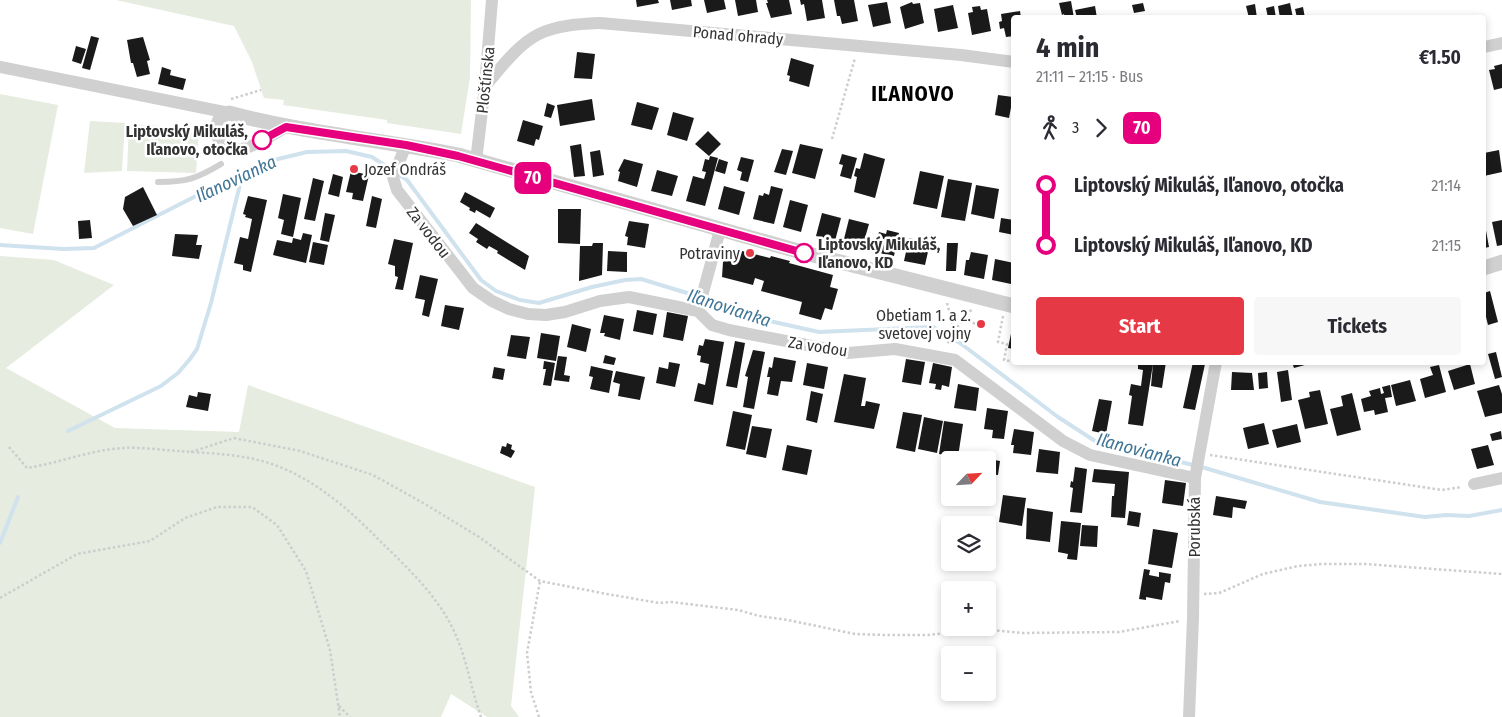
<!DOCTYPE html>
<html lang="en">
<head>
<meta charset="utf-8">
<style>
  :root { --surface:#fff; --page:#f7f7f7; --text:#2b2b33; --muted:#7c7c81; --accent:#e63946 }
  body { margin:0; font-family:"Fira Sans Condensed",sans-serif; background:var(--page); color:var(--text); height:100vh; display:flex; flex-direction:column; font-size:19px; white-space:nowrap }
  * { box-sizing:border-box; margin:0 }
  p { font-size:16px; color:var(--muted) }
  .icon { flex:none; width:28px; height:28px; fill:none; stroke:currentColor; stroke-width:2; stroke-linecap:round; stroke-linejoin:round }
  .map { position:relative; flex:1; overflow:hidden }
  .side { position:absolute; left:1011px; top:15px; width:475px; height:350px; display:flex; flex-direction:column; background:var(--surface); border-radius:5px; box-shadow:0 2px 8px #0003 }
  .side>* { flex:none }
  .badge { padding:0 10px; border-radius:8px; font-size:18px; line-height:32px }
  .needle { width:32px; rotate:65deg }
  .fabs { position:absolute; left:941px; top:451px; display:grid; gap:10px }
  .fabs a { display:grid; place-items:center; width:55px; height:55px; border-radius:5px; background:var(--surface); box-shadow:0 2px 8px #0003; font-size:25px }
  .map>.badge { position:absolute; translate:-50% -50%; box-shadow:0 0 0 2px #fff }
  .legs { display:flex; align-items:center; gap:8px; height:55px; padding:0 25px; font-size:16px }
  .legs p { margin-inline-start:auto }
  .headline { display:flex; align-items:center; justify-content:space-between; height:85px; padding:0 25px }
  h1 { font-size:28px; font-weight:700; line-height:38px }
  .cta { display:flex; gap:10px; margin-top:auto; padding:10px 25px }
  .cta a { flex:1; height:58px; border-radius:5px; background:var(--accent); color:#fff; font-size:20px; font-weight:700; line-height:58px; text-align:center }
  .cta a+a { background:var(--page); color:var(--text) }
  ul { padding:0 25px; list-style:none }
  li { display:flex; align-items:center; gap:18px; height:60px; font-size:19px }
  li i { display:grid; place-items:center; width:8px; height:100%; margin:0 6px; background:currentColor }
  li i::after { content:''; width:12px; height:12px; margin:-6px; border:4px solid; border-radius:50%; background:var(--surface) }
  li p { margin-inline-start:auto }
  li:first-child i { background:linear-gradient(#0000 50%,currentColor 0) }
  li:last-child i { background:linear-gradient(currentColor 50%,#0000 0) }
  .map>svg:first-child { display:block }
  .green { fill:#e6ecdf }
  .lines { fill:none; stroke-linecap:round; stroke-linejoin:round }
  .stream { stroke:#cfe2ee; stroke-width:4 }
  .building { fill:#1a1a1a }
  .path { stroke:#cdcdcd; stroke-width:2.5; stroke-dasharray:2.5 2.5; stroke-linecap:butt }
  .service { stroke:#d0d0d0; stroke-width:6 }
  .minor { stroke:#d0d0d0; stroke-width:12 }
  .tertiary { stroke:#d0d0d0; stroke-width:15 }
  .line-1-casing { stroke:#fff; stroke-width:11 }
  .line-1 { stroke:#e6007e; stroke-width:8 }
  .stop-1-dot { fill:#fff; stroke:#e6007e; stroke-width:2.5 }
  .poi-dot { fill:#e63946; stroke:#fff; stroke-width:2 }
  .labels { text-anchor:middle; stroke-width:5; stroke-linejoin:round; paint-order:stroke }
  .street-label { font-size:16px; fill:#333; stroke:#fff }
  .stop-label { font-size:16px; font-weight:bold; fill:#333; stroke:#fff; text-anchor:end }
  .poi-label { font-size:16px; fill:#333; stroke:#fff; text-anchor:end }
  .water-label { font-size:18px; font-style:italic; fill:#3f7597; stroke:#fff }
  .district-label { font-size:21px; font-weight:bold; letter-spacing:1px; fill:#000; stroke:#fff }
</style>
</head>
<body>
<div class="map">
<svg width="1502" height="717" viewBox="0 0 1502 717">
  <rect width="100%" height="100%" fill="#fff"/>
  <path class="green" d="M116,0H471L470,77L461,134L387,123V120L283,105L284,100L264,98L252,62L234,26Z
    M0,94L58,105L33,234L0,228Z
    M90,121L125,123L122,171L84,173Z
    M129,124L199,128L196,173L127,171Z
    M0,256L54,260L114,285L6,368L115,428L239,432L248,385L535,487L511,706L519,717H487L451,694L441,717H0Z"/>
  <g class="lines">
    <path class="stream" d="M0,245L63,249L94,248L243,172L270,161L307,152L346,151L372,157L407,180L481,280L496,291L520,300L539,303L592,287L625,280L641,279L710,300L765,320L819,332L933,327L960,343L1058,417L1095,441L1205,468L1320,502L1425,517L1446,515L1469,516L1502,510
      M68,431L161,386L178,373L190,359L197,349L211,303L243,172
      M0,543L18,497"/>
  </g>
  <path class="building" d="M636,0H658L659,3L637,7Z
    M670,0H691L692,6L672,10Z
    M704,0H724L726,9L707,13Z
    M735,0H756L758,12L738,16Z
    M767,0H789L792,14L771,18L766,3H768Z
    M800,0H822L825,18L807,21L804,4L801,5Z
    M834,0H854L858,21L842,24L840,16H837Z
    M1071,1L1074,18H1065L1064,14L1062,15L1059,3Z
    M887,2L891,23L873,27L868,5Z
    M912,2L913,4L920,3L924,23L905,29L900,7Z
    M1143,3L1145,11L1134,13L1132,5Z
    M1290,3L1293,18H1280L1278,6Z
    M1255,4L1257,18H1249L1246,6Z
    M953,5L958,28L938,32L934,9Z
    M980,6L981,10L987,9L991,31L972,35L968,13L973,12L972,7Z
    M1095,6L1097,18H1077L1075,10Z
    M1274,6L1276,18H1268L1266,8Z
    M1303,7L1305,18H1297L1295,9Z
    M1020,11L1021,18H1014V36L1006,37L1004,28L1000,29L999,22L1002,21L1001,14Z
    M91,36L99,38L90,70L82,68Z
    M143,37L150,60L147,61L150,74L137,77L133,63H131L127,40Z
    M76,46L86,49L81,64L72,61Z
    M577,52L595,54L592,79L574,78Z
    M791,58L814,65L809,87L789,81L790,76L787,75Z
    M1502,64V88L1494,90L1489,70L1495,69L1494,66Z
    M162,67L171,70L170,75L186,79L183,90L158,84Z
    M998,95L1013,97L1009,118L995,115Z
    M592,99L595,120L560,126L557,105Z
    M637,102L659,108L652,130L631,125Z
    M547,103L555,106L551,118L544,116Z
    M673,112L694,118L687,141L667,135Z
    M523,120L543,126L539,140L536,139L534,146L517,141Z
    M708,131L721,144L709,156L695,144Z
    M581,144L585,176L574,177L570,146Z
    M800,144L823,149L815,179L792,173Z
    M782,149L793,151L786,175L774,172Z
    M600,150L604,175L593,177L590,152Z
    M1499,150L1502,172L1484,176V153Z
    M864,153L885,159L875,198L854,192L857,177L854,176L856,168L860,169Z
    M842,154L857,158L851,179L840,176L843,165L839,164Z
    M710,156L718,158L705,206L686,201L693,176L704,179L706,172L702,171L705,159L709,160Z
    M741,157L754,160L748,182L740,180L742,172L737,170Z
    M624,159L643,164L637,187L618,181L620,172L618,171Z
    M719,159L728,162L725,174L715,171Z
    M657,170L678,176L672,196L651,191Z
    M351,171L369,175L363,201L352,199L353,193L346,192Z
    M920,171L944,176L937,209L913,204Z
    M333,174L343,177L339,197L328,194Z
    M313,178L324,181L315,221L304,219Z
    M948,179L972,183L965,221L941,217Z
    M976,185L999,189L994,219L971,214Z
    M724,186L745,192L739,215L718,209Z
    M771,186L783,189L774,224L753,219L759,195L763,196L764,193L769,195Z
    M143,187L157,215L133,226L123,209L125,197Z
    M465,192L495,208L490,218L476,210L475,213L469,210L470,208L460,202Z
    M283,194L301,198L293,237L281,234L284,220L278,218Z
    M248,196L267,200L251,272L243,270V265L234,263L240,237L248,239L252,219L245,217L246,215L243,214Z
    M372,196L382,199L376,228L366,226Z
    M790,200L808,205L801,232L783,227Z
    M558,209H581L580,244L558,243Z
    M325,213L335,215L329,242L320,240Z
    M822,213L841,218L835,241L816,236Z
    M1001,218L1014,220V235L999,232Z
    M849,219L869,224L862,248L843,243Z
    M90,220L92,238L79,239L78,221Z
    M1502,220V245L1497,246L1492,222Z
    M629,221L649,224L645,248L627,245L628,237L625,236Z
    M476,223L529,256L525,270L497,253L498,251L489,246L487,249L476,242L478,239L469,233Z
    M1485,225L1489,247L1484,248V226Z
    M887,230L899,233L894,256L874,252L879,232L886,234Z
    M303,233L312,235L306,263L273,255L277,240L292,243L293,238L301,240Z
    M175,234L198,235L196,245H202L199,259L172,256Z
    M909,238L930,243L925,265L904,261Z
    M394,239L413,243L403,290L395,289L398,277L395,276V266L388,264Z
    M313,242L328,245L324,265L309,262Z
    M593,243H603L602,275L579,281L580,246H592Z
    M947,243H958L956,271H946Z
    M730,248L770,258L771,256L790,261L789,263L833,275L830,287L838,289L832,310L825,308L821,320L799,314L802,302L761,291L764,281L755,278L753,285L722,277L723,262L728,257Z
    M608,251L627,252V272L607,271Z
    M971,252L988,255L984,279L964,275L966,260H969Z
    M995,259L1014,263L1011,284L992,280Z
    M420,275L438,279L429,317L422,315L425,300L415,298Z
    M1490,291L1498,322L1488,325L1486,317H1484V293Z
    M445,305L464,308L459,330L441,326Z
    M637,310L657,314L653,335L633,331Z
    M667,312L688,316L683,341L663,337Z
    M604,315L624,319L620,340L604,336L605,333H600Z
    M572,324L591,329L586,352L567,347Z
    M1012,329H1014V349L1008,348Z
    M541,333L560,336L556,361L537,358Z
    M511,335L530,337L526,359L507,356Z
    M705,339L724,342L713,405L694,401L698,383L705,385L709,364L700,362L701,356L697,355L699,345L703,346Z
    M735,341L745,343L737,388L726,386Z
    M753,350L765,352L754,409L743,407L748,377L745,376Z
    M1496,352L1502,377L1495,379L1488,354Z
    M605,355L616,358L614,365L603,363Z
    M558,356L567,357L564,375L570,376L569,382L554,380Z
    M774,357L796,361L792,382L781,381L778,396L767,394L770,377H767L769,367L772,368Z
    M906,359L925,362L921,385L902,382Z
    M544,361L555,363L551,386L543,385L546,369H543Z
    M669,362L680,364L675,387L656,383L659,367L668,369Z
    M1138,362H1166L1162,388L1151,386L1153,364L1143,426L1128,424L1132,396L1129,395L1131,384L1141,386L1143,370L1138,369Z
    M1193,362L1205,364L1195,410L1183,408Z
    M1292,362H1312V363L1294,368Z
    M807,363L828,367L824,389L803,385Z
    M933,363L952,367L949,387L942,385L941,390L935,389L936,384L929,383Z
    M1470,364L1475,384L1454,390L1448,371Z
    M1439,365L1446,392L1425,398L1420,379L1433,375L1430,367Z
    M591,366L613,371L609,393L590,389L593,377L589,376Z
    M494,367L505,369L503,380L492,378Z
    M1288,370L1292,400L1281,402L1277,372Z
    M616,371L645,377L640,400L618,396L620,384L613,382Z
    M1232,372L1252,373L1254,390H1231Z
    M1267,372L1268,388L1259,389L1258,373Z
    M844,374L866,378L861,406H865L866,401L880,404L874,429L834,422Z
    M1410,380L1416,401L1396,406L1391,385Z
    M958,384L979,388L976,411L954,408Z
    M1390,385L1392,397L1385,398L1388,412L1375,415L1374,410L1364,412L1361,399L1371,396L1369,391L1380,388L1381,394L1384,393L1382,387Z
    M1499,385L1502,394V413L1485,417L1477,391Z
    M1320,390L1328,424L1305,429L1298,400L1310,397L1309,392Z
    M811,391L823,394L817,423L806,420Z
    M198,392L211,394L208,411L186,407L189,395L197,397Z
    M1352,393L1361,430L1337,436L1330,409L1343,406L1341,396Z
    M1099,399L1112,401L1106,434L1092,431Z
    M987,408L1008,411L1004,439L992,438L993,430L984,429Z
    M733,411L752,415L745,450L726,446Z
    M903,412L922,415L915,452L896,448Z
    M924,417L943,421L937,453L918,449Z
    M944,421L963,424L958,457L939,454Z
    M1264,423L1269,444L1248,449L1243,428Z
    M1297,424L1301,442L1277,448L1272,430Z
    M752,426L772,429L766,458L746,454Z
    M1014,429L1034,432L1031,455L1013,453L1014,445H1011Z
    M1501,431L1502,439L1492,441L1490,434Z
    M507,443L512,445L511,449L515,451L511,458L500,453L502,446L506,447Z
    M787,445L812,450L807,475L782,470Z
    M1488,445L1494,465L1477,469L1471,449Z
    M1039,449L1060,452L1058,474L1036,472Z
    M988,459L1000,461L998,475L988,474Z
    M1075,467L1087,469L1082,513L1070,512L1073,488L1070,487L1071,481L1073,482Z
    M1094,469L1129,472L1125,518L1111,517L1112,496H1114L1115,484L1092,482Z
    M1165,480L1186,483L1183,506L1162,503Z
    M1003,495L1026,498L1022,526L999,522Z
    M1216,496L1247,501L1245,509L1233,507L1232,518L1213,515Z
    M1027,508L1053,512L1050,542L1026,539Z
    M1129,511L1141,513L1139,527L1127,525Z
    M1061,521L1081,523L1077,560L1067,559L1068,554L1058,552Z
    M1082,525L1098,526L1097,547L1080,546Z
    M1153,529L1178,533L1172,568L1148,564Z
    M1144,569L1150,570L1149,575L1159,577V572L1171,574L1170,583L1165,582L1162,600L1146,597V600L1139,599Z"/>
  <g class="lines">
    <path class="path" d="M231,99L261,90
      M832,139L855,58
      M947,303L954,331L947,345
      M1003,316L998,342L1007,344L1004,360L1014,362
      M963,320L977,324
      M954,331L972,309
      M9,447L27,468C59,463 90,450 123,448C141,447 161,450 179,451C206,453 236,454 262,461C310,474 349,509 382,543C408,568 436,595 452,627C467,657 470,686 481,717
      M191,452L234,438L300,451L373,475L425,504L479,537L540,581L607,594L659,603L671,602L738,610L759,616L788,620L855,634L884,635H928L982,629L1022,633L1119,632L1180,621
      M1210,455L1442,490L1462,487
      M1204,594L1219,593L1263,574L1298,566L1323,564H1365L1502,574
      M0,598L77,554L150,541L185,518L217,507H252L277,525L306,571L330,650L340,717
      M339,706L350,717
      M539,717L531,692L527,653L540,581"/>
    <path class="service" d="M158,182C186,182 196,179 221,164"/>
    <path class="minor" d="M1484,47L1502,43
      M0,67L229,113
      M485,86C501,68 517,45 539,34C557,25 580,24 600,23L961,55L1014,62
      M229,113L218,120L215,131C226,169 265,139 286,127
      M406,145L393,177L397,190L473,288L492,301L509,309L528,314L546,315L565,312L600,301L629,297L698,311L712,325L729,330L848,353L895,349L955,360L1063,441L1090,455L1195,478
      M476,161L485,86L492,0
      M698,311L720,230
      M1474,484L1502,478
      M1189,717L1193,618L1195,478L1216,362"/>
    <path class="tertiary" d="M229,113C304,133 382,140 458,155L805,253L1014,306
      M1484,268L1502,262"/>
  </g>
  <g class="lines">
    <defs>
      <path id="line-1" d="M262,140L286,127L406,145L458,156L804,253"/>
    </defs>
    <use href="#line-1" class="line-1-casing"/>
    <use href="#line-1" class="line-1"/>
  </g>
  <g class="stop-1-dot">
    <circle cx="262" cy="140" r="9"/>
    <circle cx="804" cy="253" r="9"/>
  </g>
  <g class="poi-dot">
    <circle cx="354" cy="169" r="5"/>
    <circle cx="750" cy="253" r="5"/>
    <circle cx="981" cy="324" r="5"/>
  </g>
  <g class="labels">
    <g class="street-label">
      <text transform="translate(738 35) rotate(5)" y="6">Ponad ohrady</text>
      <text transform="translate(485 80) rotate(-84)" y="6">Ploštínska</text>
      <text transform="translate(429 232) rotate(52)" y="6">Za vodou</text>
      <text transform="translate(818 346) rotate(9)" y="6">Za vodou</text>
      <text transform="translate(1194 527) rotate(-90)" y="6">Porubská</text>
    </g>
    <g class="stop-label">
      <text x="248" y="137">Liptovský Mikuláš,<tspan x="248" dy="18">Iľanovo, otočka</tspan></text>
      <text x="818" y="250" text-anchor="start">Liptovský Mikuláš,<tspan x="818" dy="18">Iľanovo, KD</tspan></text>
    </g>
    <g class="poi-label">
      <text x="364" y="175" text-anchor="start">Jozef Ondráš</text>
      <text x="740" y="259">Potraviny</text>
      <text x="971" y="321">Obetiam 1. a 2.<tspan x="971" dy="18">svetovej vojny</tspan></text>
    </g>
    <g class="water-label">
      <text transform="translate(236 179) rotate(-25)" y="6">Iľanovianka</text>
      <text transform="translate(729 308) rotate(18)" y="6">Iľanovianka</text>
      <text transform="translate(1139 450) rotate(15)" y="6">Iľanovianka</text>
    </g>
    <g class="district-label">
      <text x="913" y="101">IĽANOVO</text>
    </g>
  </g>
</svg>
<div class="fabs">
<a><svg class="needle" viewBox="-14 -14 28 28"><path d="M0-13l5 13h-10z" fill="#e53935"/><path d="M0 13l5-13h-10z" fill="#7c7c81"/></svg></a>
<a><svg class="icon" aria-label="layers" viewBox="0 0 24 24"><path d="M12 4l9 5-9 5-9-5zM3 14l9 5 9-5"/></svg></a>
<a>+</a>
<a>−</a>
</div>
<b class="badge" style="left:533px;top:178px;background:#e6007e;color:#fff">70</b>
<section class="side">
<div class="headline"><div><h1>4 min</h1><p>21:11 – 21:15 · Bus</p></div><b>€1.50</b></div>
<div class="legs"><svg class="icon" aria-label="walk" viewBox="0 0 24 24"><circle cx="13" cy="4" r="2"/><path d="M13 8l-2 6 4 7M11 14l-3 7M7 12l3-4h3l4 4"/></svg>3<svg class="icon" aria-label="forward" viewBox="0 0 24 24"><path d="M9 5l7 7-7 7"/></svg><b class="badge" style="background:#e6007e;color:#fff">70</b></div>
<ul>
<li><i style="color:#e6007e"></i><b>Liptovský Mikuláš, Iľanovo, otočka</b><p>21:14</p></li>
<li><i style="color:#e6007e"></i><b>Liptovský Mikuláš, Iľanovo, KD</b><p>21:15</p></li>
</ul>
<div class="cta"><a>Start</a><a>Tickets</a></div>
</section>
</div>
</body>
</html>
